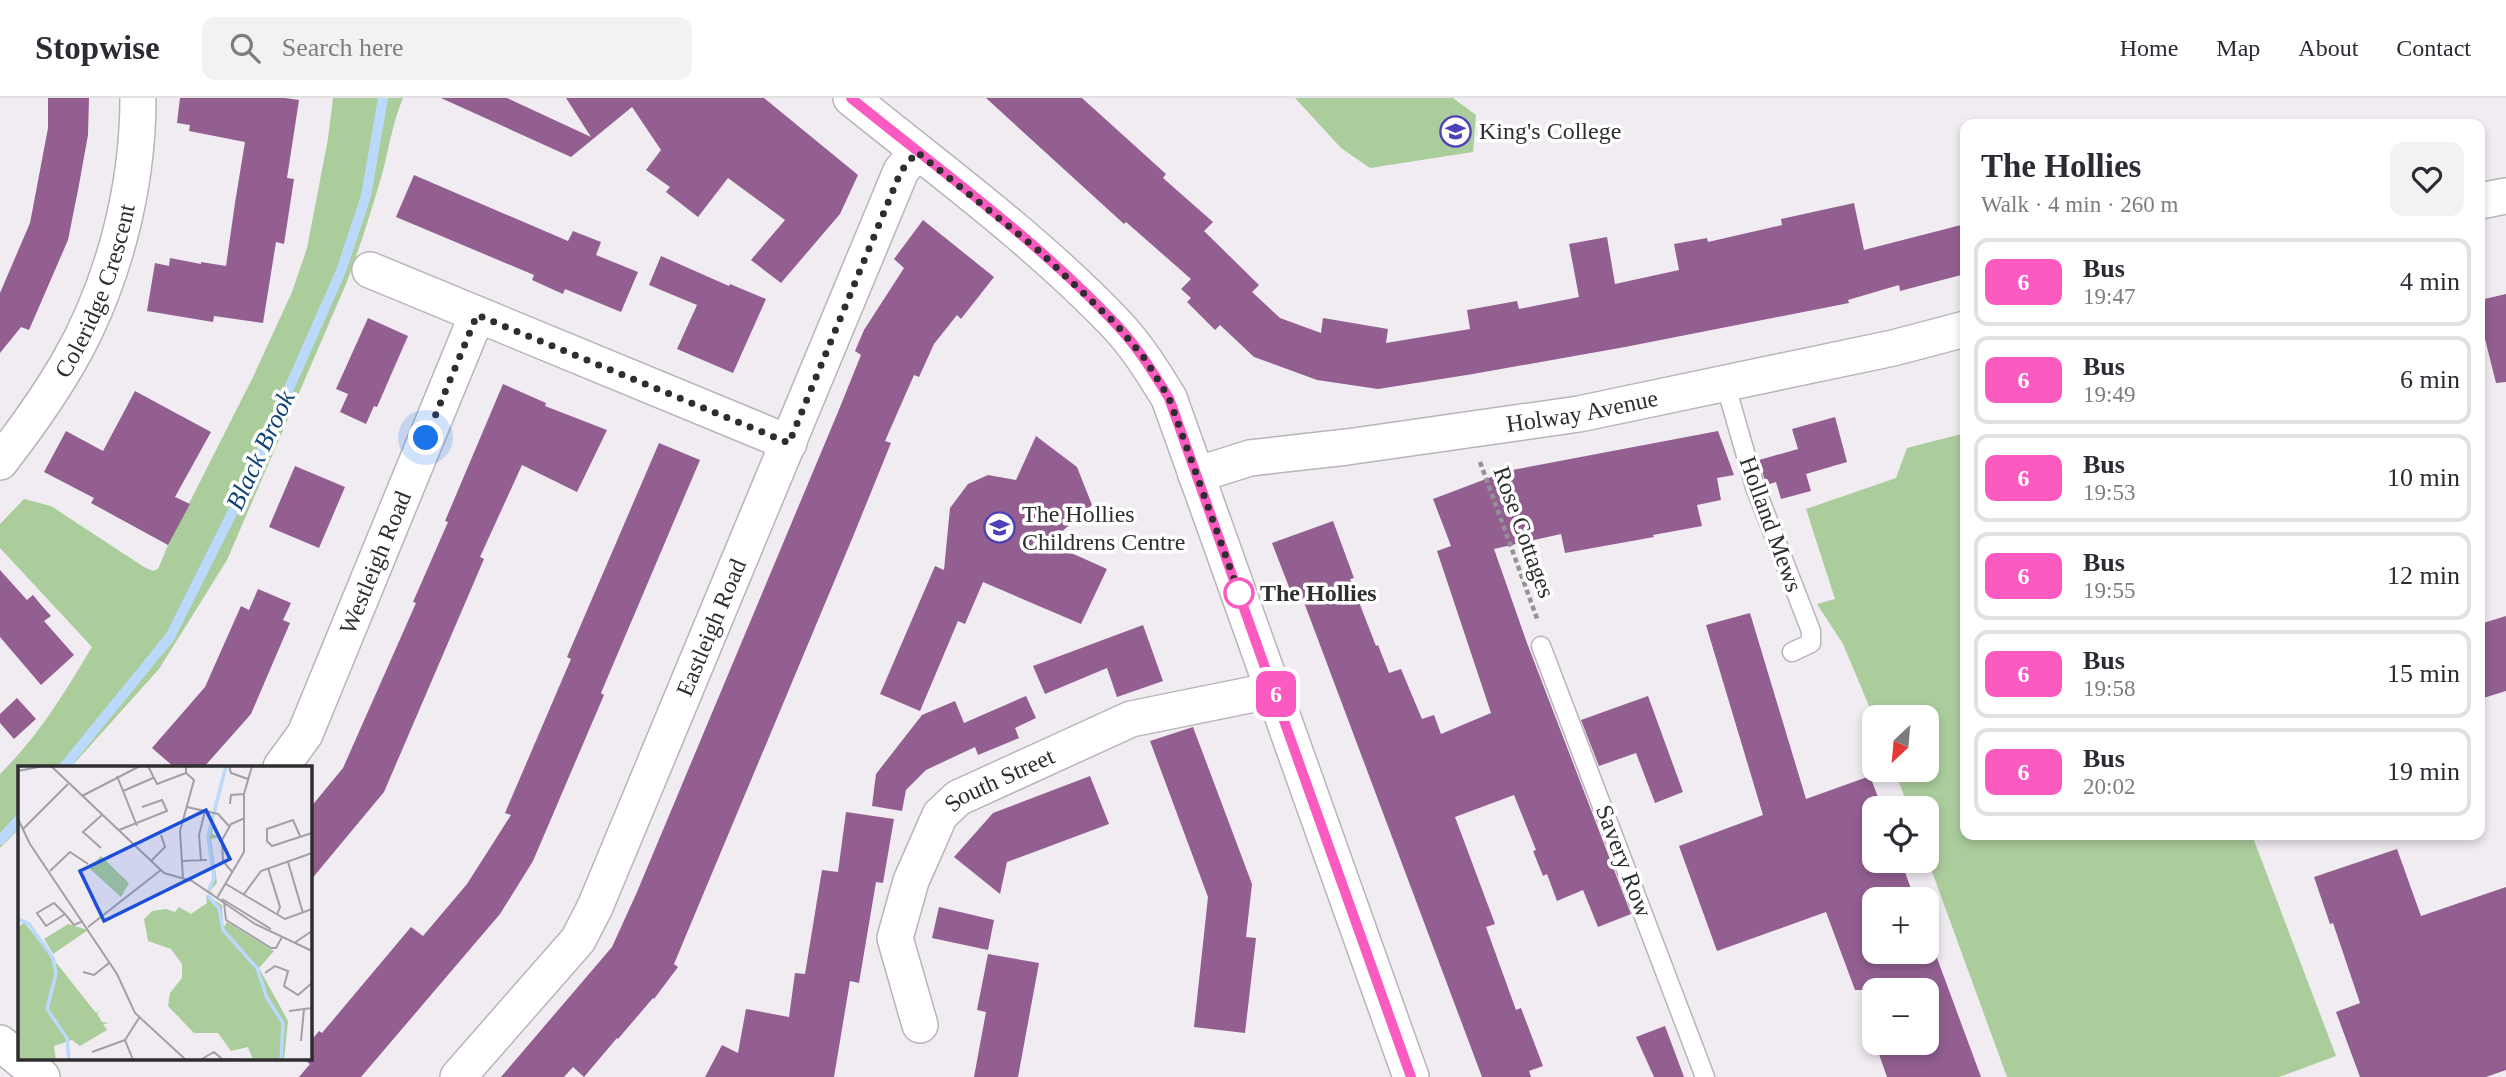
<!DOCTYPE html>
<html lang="en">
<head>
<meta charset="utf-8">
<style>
  :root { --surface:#fff; --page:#f2f2f3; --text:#2b2b33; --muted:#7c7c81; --line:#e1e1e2 }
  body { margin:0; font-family:Georgia,serif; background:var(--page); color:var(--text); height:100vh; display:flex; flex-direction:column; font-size:26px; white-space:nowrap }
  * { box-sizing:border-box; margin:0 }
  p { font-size:23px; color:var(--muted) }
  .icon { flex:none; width:38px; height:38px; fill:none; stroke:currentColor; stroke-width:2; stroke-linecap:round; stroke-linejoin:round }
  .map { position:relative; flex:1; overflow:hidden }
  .details { position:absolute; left:1960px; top:21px; width:525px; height:721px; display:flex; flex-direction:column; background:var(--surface); border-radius:14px; box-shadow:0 4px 10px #0003 }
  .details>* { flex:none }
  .badge { padding:0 14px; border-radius:10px; font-size:24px; line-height:46px }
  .needle { width:46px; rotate:206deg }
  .controls { position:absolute; left:1862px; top:607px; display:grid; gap:14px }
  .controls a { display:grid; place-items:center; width:77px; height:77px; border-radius:14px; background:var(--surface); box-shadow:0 4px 10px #0003; font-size:35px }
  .you { position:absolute; width:35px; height:35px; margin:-18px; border:5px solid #fff; border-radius:50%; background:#1a73e8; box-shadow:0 0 0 10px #1a73e833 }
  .map>.badge { position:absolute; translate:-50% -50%; box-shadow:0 0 0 4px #fff }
  .round { display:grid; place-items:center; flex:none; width:74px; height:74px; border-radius:14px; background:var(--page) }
  .head { display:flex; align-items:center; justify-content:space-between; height:119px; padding:0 21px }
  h1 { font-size:33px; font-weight:600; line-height:52px }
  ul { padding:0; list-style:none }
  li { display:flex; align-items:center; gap:21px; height:88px; margin:0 14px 10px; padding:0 7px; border:4px solid var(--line); border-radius:14px }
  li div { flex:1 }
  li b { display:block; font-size:26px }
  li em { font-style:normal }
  li .badge { min-width:77px; font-weight:700; text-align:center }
  header { display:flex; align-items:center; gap:42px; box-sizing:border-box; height:98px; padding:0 35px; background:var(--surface); border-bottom:2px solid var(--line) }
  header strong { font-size:33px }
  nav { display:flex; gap:38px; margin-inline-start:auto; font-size:24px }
  .search { width:490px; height:63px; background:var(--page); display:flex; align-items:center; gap:18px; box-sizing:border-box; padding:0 24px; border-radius:14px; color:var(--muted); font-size:26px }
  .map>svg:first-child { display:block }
  .green { fill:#abcd9c }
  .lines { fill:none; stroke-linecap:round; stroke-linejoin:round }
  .stream { stroke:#bbd9fc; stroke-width:10 }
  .building { fill:#925f90 }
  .service-casing { stroke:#b8b4ba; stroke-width:21 }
  .minor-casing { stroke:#b8b4ba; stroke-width:38 }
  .path { stroke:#949296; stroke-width:4.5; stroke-dasharray:5 3.5; stroke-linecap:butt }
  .service { stroke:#fff; stroke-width:18 }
  .minor { stroke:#fff; stroke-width:35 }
  .line-casing { stroke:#fff; stroke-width:16 }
  .line { stroke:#fb5bc0; stroke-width:10 }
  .walk { stroke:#2e2d2f; stroke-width:7; stroke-dasharray:0 12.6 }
  .stop-dot { fill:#fff; stroke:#fb5bc0; stroke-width:3.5 }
  .labels { text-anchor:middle; stroke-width:7; stroke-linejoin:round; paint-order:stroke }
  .poi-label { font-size:24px; fill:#2e2d2f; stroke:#fff; text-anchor:start }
  .street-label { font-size:24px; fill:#2e2d2f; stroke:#fff }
  .stop-label { font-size:24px; font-weight:bold; fill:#2e2d2f; stroke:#fff; text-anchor:start }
  .water-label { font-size:26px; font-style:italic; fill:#147; stroke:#fff }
  .inset-river { fill:none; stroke:#bbd9fc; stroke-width:3.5 }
  .inset-road { fill:none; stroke:#a2a0a4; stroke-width:2 }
  .view { fill:#1d4ed8; fill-opacity:0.15; stroke:#1d4ed8; stroke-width:3.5 }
  .inset-edge { fill:none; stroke:#2e2d2f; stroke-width:3.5 }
</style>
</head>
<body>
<header>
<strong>Stopwise</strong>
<div class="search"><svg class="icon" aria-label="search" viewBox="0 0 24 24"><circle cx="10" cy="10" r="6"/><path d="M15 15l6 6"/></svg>Search here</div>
<nav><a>Home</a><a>Map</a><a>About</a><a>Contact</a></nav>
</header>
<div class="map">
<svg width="2506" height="979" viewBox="0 0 2506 979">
  <rect width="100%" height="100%" fill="#f0ecf2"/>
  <path class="green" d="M333,0H403C393,24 389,48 383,73C372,111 360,149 346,186L227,462L159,571L71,669H19V731L0,750V676C38,639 65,594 92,549L0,450V426L24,401L51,408L144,469L153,473L158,471L168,447L253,279L292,194L307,150L328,41Z
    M1295,0H1453L1476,17L1473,54L1370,70L1341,50Z
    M1965,335V737H2252L2336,958L2279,979H2007L1927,760V710H1909L1894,672H1927V620H1874L1843,546L1817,506L1835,501L1806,411L1896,380L1907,350Z"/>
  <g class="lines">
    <path class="stream" d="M64,669L170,539L249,381L341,173L366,98L383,0
      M0,742L19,722"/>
  </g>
  <path class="building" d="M48,0H89L88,37L78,92L68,142L29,232L21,229L0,255V195L30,125L48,30Z
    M180,0H285L299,2L287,80L294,81L284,146L276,144L263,225L214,218L213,224L147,213L155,165L169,168L170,160L201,166V164L226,168L235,105L245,44L189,33L190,27L177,25Z
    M441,0H507L591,39L566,0H764L858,77L840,116L781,185L751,162L785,122L728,80L698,119L666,94L670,89L646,72L661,52L632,9L571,59Z
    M986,0H1082L1166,76L1163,80L1213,124L1204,133L1259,187L1252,194L1280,220L1321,235L1323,220L1388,231L1386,245L1470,231L1467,212L1517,203L1519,211L1579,199L1569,146L1607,139L1615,186L1679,172L1674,146L1707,140L1708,144L1782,127L1781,121L1854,105L1864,152L1965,126V176L1900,193L1899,187L1848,202L1849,205L1625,249L1473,276L1378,291L1317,282L1254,259L1220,227L1215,232L1187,204L1191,200L1181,191L1191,181L1126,124L1124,126Z
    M414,77L568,143L573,133L601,144L596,157L638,174L621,214L565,191L563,196L532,182L534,177L396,119Z
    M923,122L994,179L961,221L957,217L934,246L919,279L914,277L885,343L891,345L852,441L674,866L678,869L654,901L653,900L618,941L617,940L584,979L573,969L564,979H501L612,849L637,794L838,314L861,257L855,253L864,232L904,170L894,161Z
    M661,158L729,188L730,186L766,201L733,275L677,251L697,207L649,187Z
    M2506,196V284L2496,285L2480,221V202Z
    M368,220L408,238L377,309L374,308L366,326L340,314L348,296L336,291Z
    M503,286L546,305L545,308L607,332L577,394L522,367L480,459L484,461L384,694L310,783V710L343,670L416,505L413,504L448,424L445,423Z
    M135,293L211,334L175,399L190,406L168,447L91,405L94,400L44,374L66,333L103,353Z
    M1835,319L1847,364L1806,376L1811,393L1781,401L1776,384L1766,387L1759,362L1798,351L1792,331Z
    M1718,333L1734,377L1717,380L1721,402L1697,407L1702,428L1653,437L1654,439L1565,455L1561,436L1494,451L1527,545L1631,816L1598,829L1583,792L1557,803L1547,776L1543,778L1533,753L1536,752L1514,697L1455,719L1495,826L1486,829L1516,912L1521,910L1543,968L1529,973L1531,979H1482L1302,499L1294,502L1272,445L1333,423L1354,480L1350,481L1376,548L1378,547L1389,575L1401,571L1422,621L1434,617L1441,636L1491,615L1437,453L1451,448L1433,401L1507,373Z
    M1036,338L1077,369L1092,407L1049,445L1107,471L1081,526L983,484L965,526L958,523L920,613L880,596L935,468L944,472L950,410L968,386L988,377L1016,382Z
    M659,345L700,362L601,595L604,597L533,763L500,816L361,979H299L310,966L302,960H310V944L319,933L322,935L411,829L423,838L467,786L511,717L505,715L571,561L567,559Z
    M295,368L345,389L319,450L269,429Z
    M0,472L27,502L33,497L42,508L51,518L44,523L74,557L41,587L0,539Z
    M258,491L291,505L283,522L290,525L251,616L204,669H174L152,650L205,589L241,508L249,512Z
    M1750,515L1806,701L1870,678L1882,710H1874V763H1901L1915,802H1874V854H1927V842L1930,841L1981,979H1887L1875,945H1927V892H1855L1826,814L1717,853L1679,748L1763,717L1706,527Z
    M2506,518V593L2480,601V526Z
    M1143,527L1163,583L1117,599L1107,570L1045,596L1033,568Z
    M1026,598L1036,620L1015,630L1019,640L978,657L975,649L926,672L906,692L902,713L872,708L876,676L922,617L955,603L964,625Z
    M1648,598L1683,694L1655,705L1636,655L1599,668L1581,622Z
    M17,600L36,621L14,641L0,625V616Z
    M1193,629L1252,786L1246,839L1256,840L1245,935L1194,929L1208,799L1150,643Z
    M1090,678L1109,726L1007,764L1000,796L954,759L993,715Z
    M846,714L894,721L883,785L876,784L859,885L850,883L834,979H705L722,947L738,955L746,911L789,919L795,875L805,876L822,772L838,774Z
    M2397,751L2421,818L2506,789V972L2486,979H2360L2336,914L2360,905L2333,825L2330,826L2314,779Z
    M939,809L994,822L988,852L932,840Z
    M988,856L1039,865L1018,979H974L986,914L977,912Z
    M1665,928L1684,979H1654L1636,939Z"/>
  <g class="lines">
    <defs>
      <path id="service" d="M1725,285L1755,389L1811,533V545L1792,554
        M1541,548L1705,979"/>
      <g id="minor">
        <path d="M851,0C941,73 1036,142 1116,226C1137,248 1153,274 1169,300L1411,979"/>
        <path d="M2480,103L2506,98"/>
        <path d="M370,172L789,345"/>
        <path id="s1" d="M0,364C24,333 47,301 67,267C113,188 138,91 138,0"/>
        <path id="s2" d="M1196,377L1250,360L1347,349L1579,316L1893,250L1965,231"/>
        <path id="s3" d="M281,669L305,636L477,217"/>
        <path id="s4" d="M920,927L895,840L911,783L930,740L940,717L958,700L1131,621L1274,592"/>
        <path d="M0,945L42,979"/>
        <path id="s5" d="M458,979L578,842L595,809L901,73L917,53"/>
      </g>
    </defs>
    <use href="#service" class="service-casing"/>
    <use href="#minor" class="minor-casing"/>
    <path class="path" d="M1480,364L1538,523"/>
    <use href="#service" class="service"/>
    <use href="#minor" class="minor"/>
  </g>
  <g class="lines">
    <defs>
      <path id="line" d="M851,0C941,73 1037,142 1116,226C1137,248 1153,274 1169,300L1411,979"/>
    </defs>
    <use href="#line" class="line-casing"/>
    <use href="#line" class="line"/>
    <path class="walk" d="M426,340L477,217L789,345L901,73L917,54L1037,151L1116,226L1145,261L1169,300L1239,495"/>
  </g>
  <defs>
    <symbol id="school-ring" viewBox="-11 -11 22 22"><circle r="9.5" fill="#fff" stroke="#4c41b8" stroke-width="1.5"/><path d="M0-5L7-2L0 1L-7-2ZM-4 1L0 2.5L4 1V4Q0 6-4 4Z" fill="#4c41b8"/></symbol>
  </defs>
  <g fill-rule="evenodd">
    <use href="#school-ring" x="1438" y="16" width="35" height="35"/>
    <use href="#school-ring" x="982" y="412" width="35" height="35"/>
  </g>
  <circle class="stop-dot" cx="1239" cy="495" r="14"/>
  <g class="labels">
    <g class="poi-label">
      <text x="1479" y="41">King's College</text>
      <text x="1022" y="424">The Hollies<tspan x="1022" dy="28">Childrens Centre</tspan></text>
    </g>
    <g class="street-label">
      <text dy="8" stroke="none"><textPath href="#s1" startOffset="198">Coleridge Crescent</textPath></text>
      <text dy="8" stroke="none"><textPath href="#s2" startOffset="392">Holway Avenue</textPath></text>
      <text transform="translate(1771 426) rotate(70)" y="8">Holland Mews</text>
      <text transform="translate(1524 434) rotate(70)" y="8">Rose Cottages</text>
      <text dy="8" stroke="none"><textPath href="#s3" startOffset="226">Westleigh Road</textPath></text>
      <text dy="8" stroke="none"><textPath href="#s5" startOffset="522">Eastleigh Road</textPath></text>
      <text dy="8" stroke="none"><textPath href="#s4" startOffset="292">South Street</textPath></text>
      <text transform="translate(1624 763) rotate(69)" y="8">Savery Row</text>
    </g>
    <g class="stop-label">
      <text x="1260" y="503">The Hollies</text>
    </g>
    <g class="water-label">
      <text transform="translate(260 352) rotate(-65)" y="9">Black Brook</text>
    </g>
  </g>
  <g transform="translate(18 668)">
    <rect width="294" height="294" fill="#f0ecf2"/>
    <path d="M196,49L194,68L202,71L193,73L199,117L192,125L197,128L192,126L190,124L195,112L190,75ZM83,90L111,117L103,131L71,102ZM188,129L204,139L205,162L209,156L256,185L241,202L270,255L266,294H235L230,281L213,285L200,267H176L150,240L152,227L164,212V198L153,183L130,175L126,153L134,145L148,143L157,146L161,141L173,148L189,137ZM6,156L78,247L82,244L79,248L84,256L91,257L85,258L89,264L62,280L54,274L36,280L38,294H0V162ZM50,158L70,164L35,188L26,173Z" fill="#abcd9c"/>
    <path class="inset-river" d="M191,124L196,112L190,70L208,0M189,129L201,142L205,164L239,202L249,232L265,257L263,294M0,153L11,158L35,192L38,208L29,243L49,272L51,294"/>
    <path class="inset-road" d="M33,0L146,107L174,115L237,158L294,185M130,0L139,18L168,7V0M211,0L213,7L230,13M0,5L25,0M99,10L119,60M105,25L135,12M64,30L122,0M212,38L213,29L226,28M169,41L200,48L211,60M0,53L12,78L99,208L117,247L168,294M5,63L50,18M101,64L149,45L144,34L124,41M282,70L275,54L249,63V75L254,80L294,67M83,82L65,66L85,48M183,94L181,69L187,45M133,95L147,81L143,69M164,95L189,94M270,96L285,147M250,102L262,141L259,149M32,105L52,86L70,98M215,107L205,95L204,74L213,58L227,52M165,113L162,65L176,14L168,7M208,118L267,153L294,143M226,128L243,105L294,87M199,132L226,86V28L234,0M204,133L253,163M206,136L208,154L253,182H258L264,171M47,148L36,137L19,147L28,160L47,148L56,159L65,155M70,161L143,104M276,177L294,165M65,206L76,209L91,197M247,207L257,200L270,205L266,220L280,229L294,217M271,245L294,242M283,275L286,243M74,286L107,274M115,294L107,274L121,252M182,294L196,286L204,293L226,294"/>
    <path class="view" d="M188,44L212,93L86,155L62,105Z"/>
    <rect width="294" height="294" class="inset-edge"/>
  </g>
</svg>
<div class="controls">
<a><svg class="needle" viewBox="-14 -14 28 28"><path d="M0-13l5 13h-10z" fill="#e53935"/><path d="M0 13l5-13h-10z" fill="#7c7c81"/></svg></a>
<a><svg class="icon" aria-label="locate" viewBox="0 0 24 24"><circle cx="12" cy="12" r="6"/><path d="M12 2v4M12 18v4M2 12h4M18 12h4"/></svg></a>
<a>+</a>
<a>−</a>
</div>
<div class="you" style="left:426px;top:340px"></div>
<b class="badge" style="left:1276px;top:596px;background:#fb5bc0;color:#fff">6</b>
<section class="details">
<div class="head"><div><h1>The Hollies</h1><p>Walk · 4 min · 260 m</p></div><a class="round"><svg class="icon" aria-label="heart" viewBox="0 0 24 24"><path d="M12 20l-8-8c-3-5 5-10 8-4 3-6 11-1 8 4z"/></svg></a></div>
<ul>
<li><span class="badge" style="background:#fb5bc0;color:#fff">6</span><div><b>Bus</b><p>19:47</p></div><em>4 min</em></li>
<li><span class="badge" style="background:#fb5bc0;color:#fff">6</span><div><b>Bus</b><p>19:49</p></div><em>6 min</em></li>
<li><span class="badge" style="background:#fb5bc0;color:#fff">6</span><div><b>Bus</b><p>19:53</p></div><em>10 min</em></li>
<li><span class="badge" style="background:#fb5bc0;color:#fff">6</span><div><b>Bus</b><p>19:55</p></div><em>12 min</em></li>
<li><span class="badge" style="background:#fb5bc0;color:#fff">6</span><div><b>Bus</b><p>19:58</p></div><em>15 min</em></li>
<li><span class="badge" style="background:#fb5bc0;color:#fff">6</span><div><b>Bus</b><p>20:02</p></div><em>19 min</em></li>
</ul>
</section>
</div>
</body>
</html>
